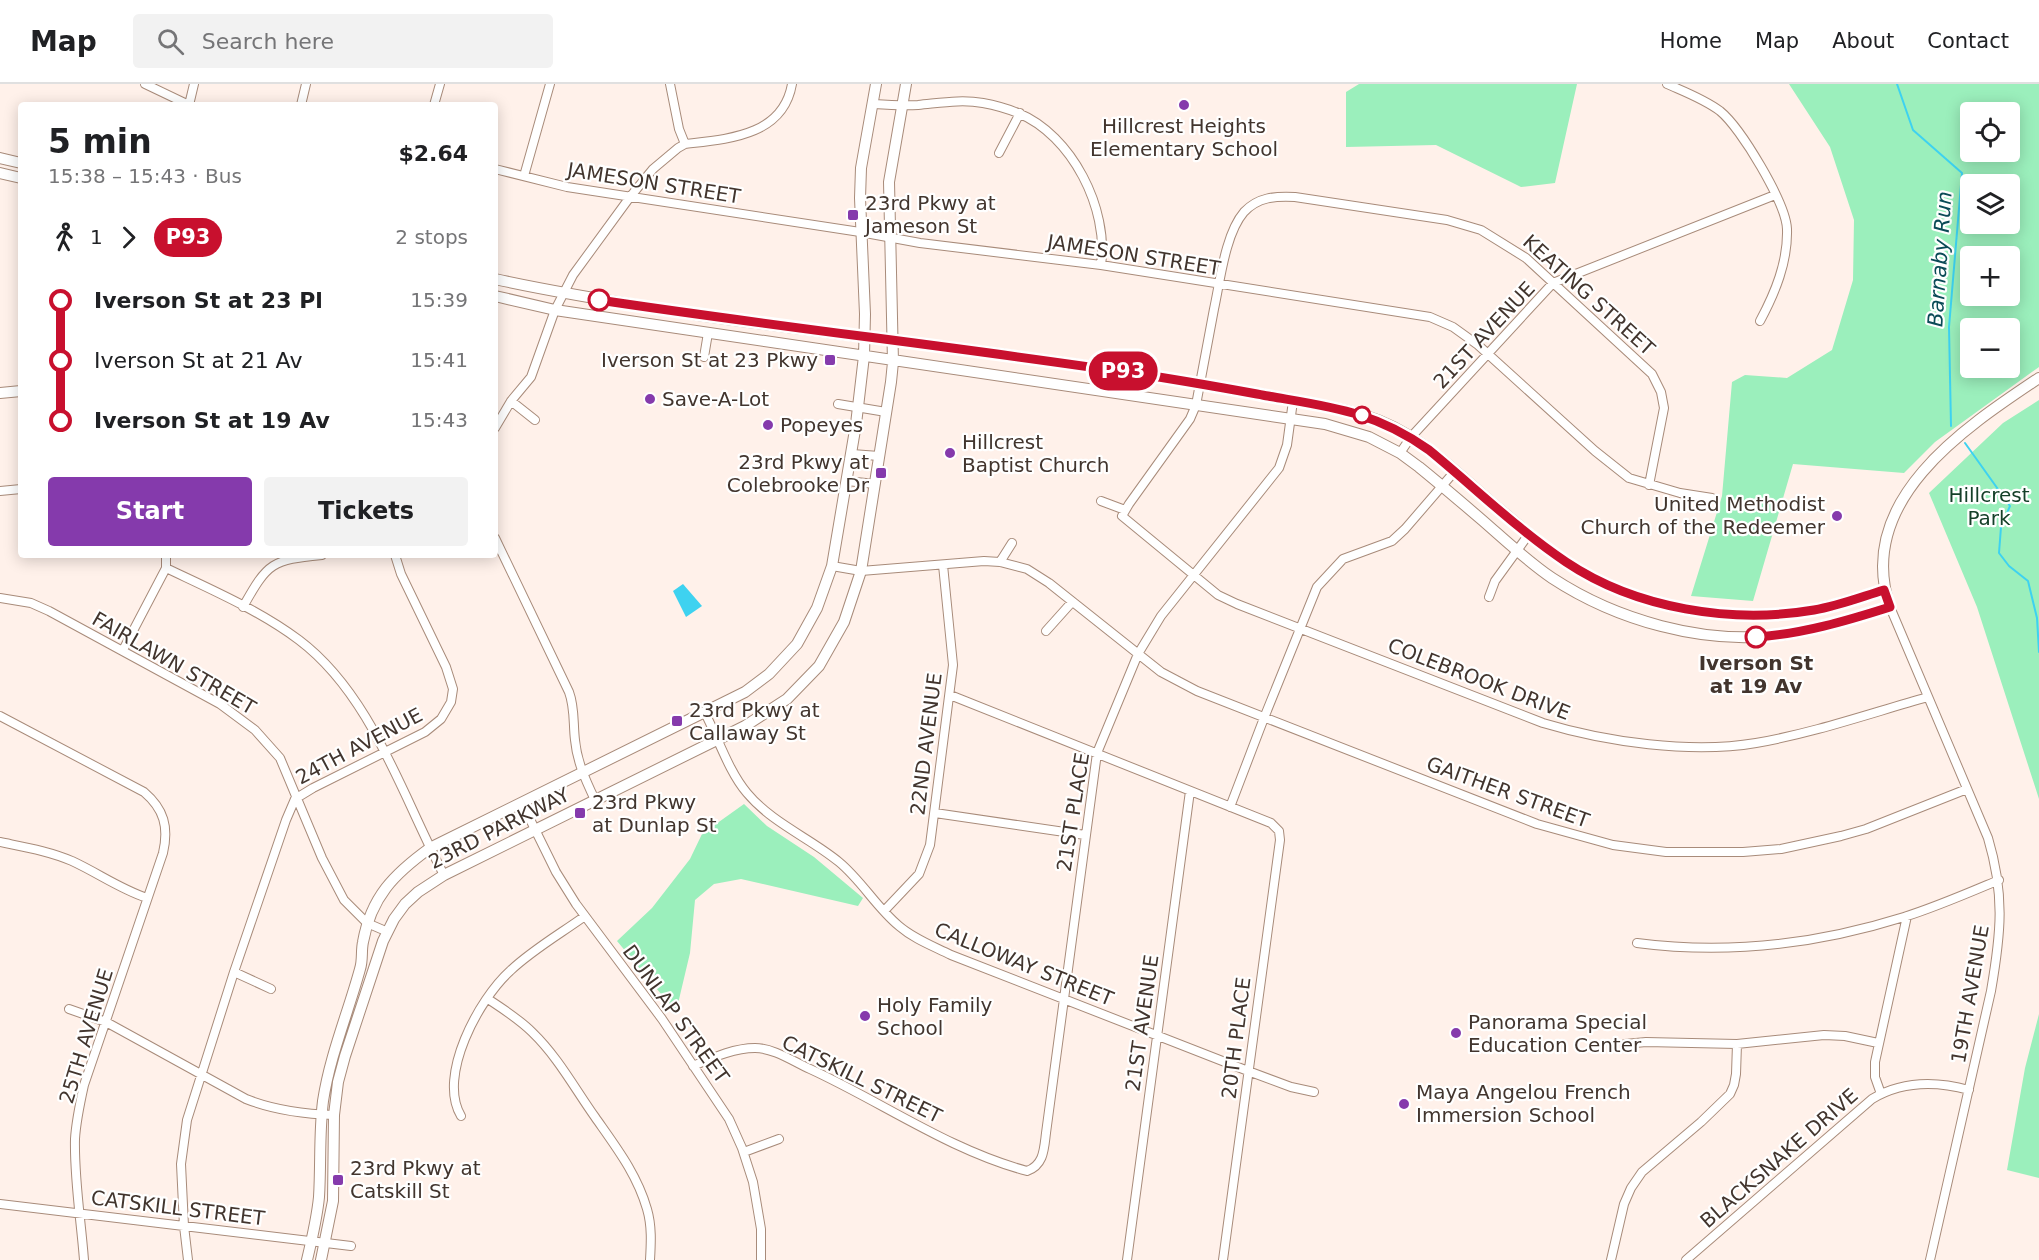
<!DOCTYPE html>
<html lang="en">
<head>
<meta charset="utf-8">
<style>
  :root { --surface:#fff; --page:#f2f2f2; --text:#202124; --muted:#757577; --line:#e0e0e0; --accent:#853aac }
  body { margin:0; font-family:"DejaVu Sans",sans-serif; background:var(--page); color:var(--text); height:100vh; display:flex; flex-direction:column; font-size:22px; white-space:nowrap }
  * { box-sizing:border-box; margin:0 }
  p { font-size:20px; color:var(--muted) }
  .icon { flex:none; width:33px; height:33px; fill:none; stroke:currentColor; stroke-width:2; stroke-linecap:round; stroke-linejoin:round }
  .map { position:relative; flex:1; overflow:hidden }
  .side { position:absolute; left:18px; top:18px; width:480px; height:456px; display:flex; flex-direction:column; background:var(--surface); border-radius:6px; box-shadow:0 3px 15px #0003 }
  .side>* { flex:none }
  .badge { padding:0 12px; border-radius:20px; font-size:21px; line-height:39px }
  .controls { position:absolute; left:1960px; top:18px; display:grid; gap:12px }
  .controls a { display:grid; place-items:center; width:60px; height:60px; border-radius:6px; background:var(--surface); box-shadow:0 3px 15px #0003; font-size:30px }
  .map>.badge { position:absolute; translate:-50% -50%; box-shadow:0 0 0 3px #fff }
  .legs { display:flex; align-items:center; gap:9px; height:66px; padding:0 30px; font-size:20px }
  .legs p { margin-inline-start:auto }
  .headline { display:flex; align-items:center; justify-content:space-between; height:102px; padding:0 30px }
  h1 { font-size:33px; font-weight:600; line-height:45px }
  .action { display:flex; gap:12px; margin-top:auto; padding:12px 30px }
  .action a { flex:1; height:69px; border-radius:6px; background:var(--accent); color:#fff; font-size:24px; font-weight:600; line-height:69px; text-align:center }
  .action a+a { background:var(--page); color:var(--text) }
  ul { padding:0 30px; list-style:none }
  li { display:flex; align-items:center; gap:21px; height:60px; font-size:22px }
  li i { display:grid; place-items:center; width:9px; height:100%; margin:0 8px; background:currentColor }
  li i::after { content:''; width:15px; height:15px; margin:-8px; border:4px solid; border-radius:50%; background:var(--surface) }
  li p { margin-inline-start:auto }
  li:first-child i { background:linear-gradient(#0000 50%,currentColor 0) }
  li:last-child i { background:linear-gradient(currentColor 50%,#0000 0) }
  header { display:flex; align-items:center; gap:36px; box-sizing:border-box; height:84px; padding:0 30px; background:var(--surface); border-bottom:2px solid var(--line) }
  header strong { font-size:28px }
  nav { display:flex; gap:33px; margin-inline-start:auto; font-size:21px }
  .search { width:420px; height:54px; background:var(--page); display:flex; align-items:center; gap:15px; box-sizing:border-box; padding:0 21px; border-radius:6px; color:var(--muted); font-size:22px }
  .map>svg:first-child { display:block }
  .green { fill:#9befbc; fill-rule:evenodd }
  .water { fill:#3ed2f0 }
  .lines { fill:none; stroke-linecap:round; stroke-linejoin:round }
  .stream { stroke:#3ed2f0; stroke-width:2 }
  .street-casing { stroke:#a88b7a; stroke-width:10 }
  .secondary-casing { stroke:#a88b7a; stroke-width:12 }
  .street { stroke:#fff; stroke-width:8 }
  .secondary { stroke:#fff; stroke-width:10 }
  .line-1-casing { stroke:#fff; stroke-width:14 }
  .line-1 { stroke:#c8102e; stroke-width:9 }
  .poi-dot { fill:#853aac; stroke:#fff; stroke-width:2 }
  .stop-1-dot { fill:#fff; stroke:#c8102e; stroke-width:3 }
  .labels { text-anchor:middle; stroke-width:4.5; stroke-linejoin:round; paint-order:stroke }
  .poi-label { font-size:20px; fill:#42352e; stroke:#fff; text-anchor:start }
  .street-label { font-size:20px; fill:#42352e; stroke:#fff }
  .park-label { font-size:20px; fill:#154029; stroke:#fff }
  .stop-label { font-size:20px; font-weight:bold; fill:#42352e; stroke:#fff }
  .water-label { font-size:21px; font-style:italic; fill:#0b4b57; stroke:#fff }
</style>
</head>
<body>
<header>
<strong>Map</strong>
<div class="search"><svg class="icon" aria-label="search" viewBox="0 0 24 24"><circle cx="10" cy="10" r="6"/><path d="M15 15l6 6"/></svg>Search here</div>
<nav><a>Home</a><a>Map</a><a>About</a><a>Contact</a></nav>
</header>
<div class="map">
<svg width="2039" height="1176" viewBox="0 0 2039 1176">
  <rect width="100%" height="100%" fill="#fff1ea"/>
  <path class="green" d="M1359,0H1577L1555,99L1521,103L1436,61L1346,63V8Z
    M1789,0H2039V283L1935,358L1904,389L1793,380L1753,517L1691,512L1722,412L1732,298L1745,291L1787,294L1832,266L1853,196L1854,136L1830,63ZM2010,28V68H1971V28ZM2010,100V140H1971V100ZM1971,172H2010V212H1971ZM2010,244V284H1971V244Z
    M2039,316V715L1977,523L1929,409L2003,339Z
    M744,720L767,742L814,773L863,814L858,822L741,795L714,800L695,816L690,869L676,928L617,857L652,824L690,775L702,750Z
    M2039,930V1094L2007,1086L2025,984Z"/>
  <path class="water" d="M683,500L702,522L686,533L673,507Z"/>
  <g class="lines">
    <path class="stream" d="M1897,0L1913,46L1962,89L1949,243L1951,342
      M1965,359L2010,422L2001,443L1999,469L2009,482L2028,497L2037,534L2039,568"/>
    <defs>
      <path id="street" d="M145,0L189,21
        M670,0L679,45L685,60
        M1667,0C1685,8 1704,15 1720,27C1741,44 1786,119 1787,145C1788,178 1775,209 1760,237
        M872,20C888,21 903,22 918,21C940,19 961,15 983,19C994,21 1008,25 1018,29C1072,51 1109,125 1101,181
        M189,21L194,0
        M301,21L306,0
        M434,21L440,0
        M999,69L1020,29
        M495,85L567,103L860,148L920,159L1101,181L1430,233L1453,243L1478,261L1595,367L1629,394L1680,409L1712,414
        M524,92L550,0
        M704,273L708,249
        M511,317L535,336
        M838,320L886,328
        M495,344L511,317L531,293L555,226L573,191L630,113L653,85L678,64L685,60C728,55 783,52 792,0
        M1400,369L1411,353L1553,199L1775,111
        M852,370L879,372
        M847,397L875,400
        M1649,401L1664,324L1661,308L1652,290L1526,174L1481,146L1447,136L1295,113C1275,112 1258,113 1244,128C1225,150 1220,198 1214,225C1208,257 1202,289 1196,321L1190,335L1129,420L1122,432L1218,511L1237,520L1543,639C1606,658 1691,670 1756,659C1814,649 1871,629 1928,613
        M0,407L21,405
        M1101,417L1125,426
        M495,454L569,608C575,624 573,640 575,656C577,678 586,697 595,716
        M1000,478L1012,459
        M832,482L861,487L984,477L1000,478L1027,485L1049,499L1161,588L1197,607L1537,740L1613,761L1666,768H1743L1781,765L1841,752L1866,745L1967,705
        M166,484C210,505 259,526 299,556C372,611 402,712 444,791
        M1489,513L1495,497L1529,450
        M0,514L31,519L49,527L220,620L255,646L280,674L322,774L344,816L367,839L388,848
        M243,523C268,478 272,476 322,471
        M1890,523L1988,754C2005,811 2001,849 1991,907L1930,1176
        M1046,547L1072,518
        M123,566L166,484V471
        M950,611L1271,739L1279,747L1280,756L1223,1176
        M705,629C718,654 729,688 747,709C772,739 810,754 839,778C862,797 876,823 899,842C914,855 933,862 951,871L1248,987L1291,1003L1314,1008
        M0,632L144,708C164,725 169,743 163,769L84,1001C80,1019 76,1037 75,1055C74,1095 81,1136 84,1176
        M522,719L556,788L576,820L662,935L729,1035L742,1064L753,1098L761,1145V1176
        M1230,723L1264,634L1317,503L1343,475L1392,457L1405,445L1455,387
        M935,729L1085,751
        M0,758C24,763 49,767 72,777C98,789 120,805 147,814
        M884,827L919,790L930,761L953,581L943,481
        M1637,859C1728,871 1818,860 1904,833C1936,823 1968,809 1999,796
        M234,888L271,905
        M488,915C503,925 519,935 532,948C558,973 575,1005 595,1033C616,1063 637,1090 647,1125C652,1142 651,1159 650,1176
        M69,925L106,938L246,1015C274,1026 304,1030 334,1031
        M1625,960L1646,958L1737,960L1824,951L1845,952L1878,959
        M693,982C712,974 734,964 755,964C774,964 794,978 810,985C882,1018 949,1066 1027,1087C1044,1081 1044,1065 1046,1049L1097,669L1138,570L1161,532L1279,384L1287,361L1293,317
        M1881,1010L1875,993V978L1907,832
        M461,1032C437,992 479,915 510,887C532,866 560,850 585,832
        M744,1068L779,1055
        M0,1120L351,1162
        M188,1176L184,1142L181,1080L187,1036L234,888L286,736L295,715L313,704L425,648L441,635L451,618L453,605L446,583L401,490L395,471
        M1127,1176L1190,707
        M1611,1176L1624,1120L1631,1104L1642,1088L1701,1038L1730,1010L1734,1001L1736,990L1737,960
        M1686,1176L1872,1015C1902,997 1936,997 1969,1006"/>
      <path id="secondary" d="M0,74L21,79
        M0,89L21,94
        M495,195C562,210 630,220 698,231C838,251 980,266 1120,287C1176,295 1231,305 1287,315C1313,320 1340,324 1366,332C1416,347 1453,386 1492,419C1520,442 1547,468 1579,486C1649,527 1735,539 1813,526C1837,522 1861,513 1884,506
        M495,212L555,226L1325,340L1369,353L1400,369L1419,383C1440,400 1461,418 1482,436C1505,456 1527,477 1552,494C1616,536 1703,561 1779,551C1817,547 1853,534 1890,523C1854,417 1964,344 2039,294
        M0,309L21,307
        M307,1176C312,1155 317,1134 319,1113C321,1081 319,1049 323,1017C330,971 348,929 360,885C363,876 361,867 363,858C371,813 394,790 430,764L745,608L769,590L797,560L817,524L832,482L856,340L864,272L865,230L860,114L861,84L876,0
        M321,1176L333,1117L334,1031L338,998L345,972L383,857L394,835L405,820L418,808L444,791L745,642L787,615L819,582L844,538L861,487L891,298L893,278L889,98L906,0"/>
    </defs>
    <use href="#street" class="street-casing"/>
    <use href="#secondary" class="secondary-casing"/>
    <use href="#street" class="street"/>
    <use href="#secondary" class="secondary"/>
  </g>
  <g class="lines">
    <defs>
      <path id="line-1" d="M599,216C778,243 958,263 1138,290C1181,296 1224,304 1268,312C1331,323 1374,327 1429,366C1474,403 1517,445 1566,478C1636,525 1732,540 1814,526C1838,522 1861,513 1884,506L1890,523C1846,537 1802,550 1756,553"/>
    </defs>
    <use href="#line-1" class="line-1-casing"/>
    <use href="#line-1" class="line-1"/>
  </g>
  <g class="poi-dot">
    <circle cx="1184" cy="21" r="6"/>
    <rect x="847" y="125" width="12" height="12" rx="3"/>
    <rect x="824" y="270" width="12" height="12" rx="3"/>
    <circle cx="650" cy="315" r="6"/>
    <circle cx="768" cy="341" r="6"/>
    <circle cx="950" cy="369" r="6"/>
    <rect x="875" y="383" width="12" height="12" rx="3"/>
    <circle cx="1837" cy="432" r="6"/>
    <rect x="671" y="631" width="12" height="12" rx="3"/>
    <rect x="574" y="723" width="12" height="12" rx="3"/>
    <circle cx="865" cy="932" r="6"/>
    <circle cx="1456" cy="949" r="6"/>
    <circle cx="1404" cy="1020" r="6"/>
    <rect x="332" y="1090" width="12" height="12" rx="3"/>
  </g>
  <g class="stop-1-dot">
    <circle cx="599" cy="216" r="10"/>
    <circle cx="1362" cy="331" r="8"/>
    <circle cx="1756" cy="553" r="10"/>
  </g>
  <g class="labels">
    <g class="poi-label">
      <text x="1184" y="49" text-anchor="middle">Hillcrest Heights<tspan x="1184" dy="23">Elementary School</tspan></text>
      <text x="865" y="126">23rd Pkwy at<tspan x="865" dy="23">Jameson St</tspan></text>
      <text x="818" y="283" text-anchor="end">Iverson St at 23 Pkwy</text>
      <text x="662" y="322">Save-A-Lot</text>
      <text x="780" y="348">Popeyes</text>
      <text x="962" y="365">Hillcrest<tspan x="962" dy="23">Baptist Church</tspan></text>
      <text x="869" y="385" text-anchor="end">23rd Pkwy at<tspan x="869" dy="23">Colebrooke Dr</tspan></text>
      <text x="1825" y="427" text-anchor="end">United Methodist<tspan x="1825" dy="23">Church of the Redeemer</tspan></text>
      <text x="689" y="633">23rd Pkwy at<tspan x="689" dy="23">Callaway St</tspan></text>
      <text x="592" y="725">23rd Pkwy<tspan x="592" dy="23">at Dunlap St</tspan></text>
      <text x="877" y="928">Holy Family<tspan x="877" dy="23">School</tspan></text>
      <text x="1468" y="945">Panorama Special<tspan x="1468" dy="23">Education Center</tspan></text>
      <text x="1416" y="1015">Maya Angelou French<tspan x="1416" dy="23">Immersion School</tspan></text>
      <text x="350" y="1091">23rd Pkwy at<tspan x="350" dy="23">Catskill St</tspan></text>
    </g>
    <g class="street-label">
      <text transform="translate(654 99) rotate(9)" y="7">JAMESON STREET</text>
      <text transform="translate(1134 171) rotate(9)" y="7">JAMESON STREET</text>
      <text transform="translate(1589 211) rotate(42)" y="7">KEATING STREET</text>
      <text transform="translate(1484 251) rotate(-47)" y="7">21ST AVENUE</text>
      <text transform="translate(174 579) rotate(30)" y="7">FAIRLAWN STREET</text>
      <text transform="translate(1479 595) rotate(21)" y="7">COLEBROOK DRIVE</text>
      <text transform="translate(926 660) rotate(-83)" y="7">22ND AVENUE</text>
      <text transform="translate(359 662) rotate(-28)" y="7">24TH AVENUE</text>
      <text transform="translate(1508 708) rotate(20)" y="7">GAITHER STREET</text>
      <text transform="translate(1073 728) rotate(-81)" y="7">21ST PLACE</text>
      <text transform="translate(499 744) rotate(-27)" y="7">23RD PARKWAY</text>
      <text transform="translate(1024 880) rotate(22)" y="7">CALLOWAY STREET</text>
      <text transform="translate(1970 910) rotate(-80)" y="7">19TH AVENUE</text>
      <text transform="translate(676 930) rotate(54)" y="7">DUNLAP STREET</text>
      <text transform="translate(1142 939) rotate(-82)" y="7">21ST AVENUE</text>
      <text transform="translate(86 952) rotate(-73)" y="7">25TH AVENUE</text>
      <text transform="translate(1236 954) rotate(-83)" y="7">20TH PLACE</text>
      <text transform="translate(862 995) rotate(26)" y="7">CATSKILL STREET</text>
      <text transform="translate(1779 1074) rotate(-41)" y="7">BLACKSNAKE DRIVE</text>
      <text transform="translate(178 1124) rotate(7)" y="7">CATSKILL STREET</text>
    </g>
    <g class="park-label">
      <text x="1989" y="418">Hillcrest<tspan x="1989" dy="23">Park</tspan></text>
    </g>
    <g class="stop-label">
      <text x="1756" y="586">Iverson St<tspan x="1756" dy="23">at 19 Av</tspan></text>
    </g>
    <g class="water-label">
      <text transform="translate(1940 175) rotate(-86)" y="7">Barnaby Run</text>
    </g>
  </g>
</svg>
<div class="controls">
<a><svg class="icon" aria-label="locate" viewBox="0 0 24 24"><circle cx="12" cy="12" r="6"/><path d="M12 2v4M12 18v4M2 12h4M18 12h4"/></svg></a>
<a><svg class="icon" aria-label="layers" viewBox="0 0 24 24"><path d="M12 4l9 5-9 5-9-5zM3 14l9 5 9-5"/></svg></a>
<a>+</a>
<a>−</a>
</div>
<b class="badge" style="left:1123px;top:287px;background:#c8102e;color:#fff">P93</b>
<section class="side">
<div class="headline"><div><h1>5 min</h1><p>15:38 – 15:43 · Bus</p></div><b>$2.64</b></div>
<div class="legs"><svg class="icon" aria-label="walk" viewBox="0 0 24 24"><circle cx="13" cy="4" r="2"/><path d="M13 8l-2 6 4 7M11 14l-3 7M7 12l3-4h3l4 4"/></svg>1<svg class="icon" aria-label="forward" viewBox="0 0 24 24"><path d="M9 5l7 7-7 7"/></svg><b class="badge" style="background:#c8102e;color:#fff">P93</b><p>2 stops</p></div>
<ul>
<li><i style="color:#c8102e"></i><b>Iverson St at 23 Pl</b><p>15:39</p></li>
<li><i style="color:#c8102e"></i><span>Iverson St at 21 Av</span><p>15:41</p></li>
<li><i style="color:#c8102e"></i><b>Iverson St at 19 Av</b><p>15:43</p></li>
</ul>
<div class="action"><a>Start</a><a>Tickets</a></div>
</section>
</div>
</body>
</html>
